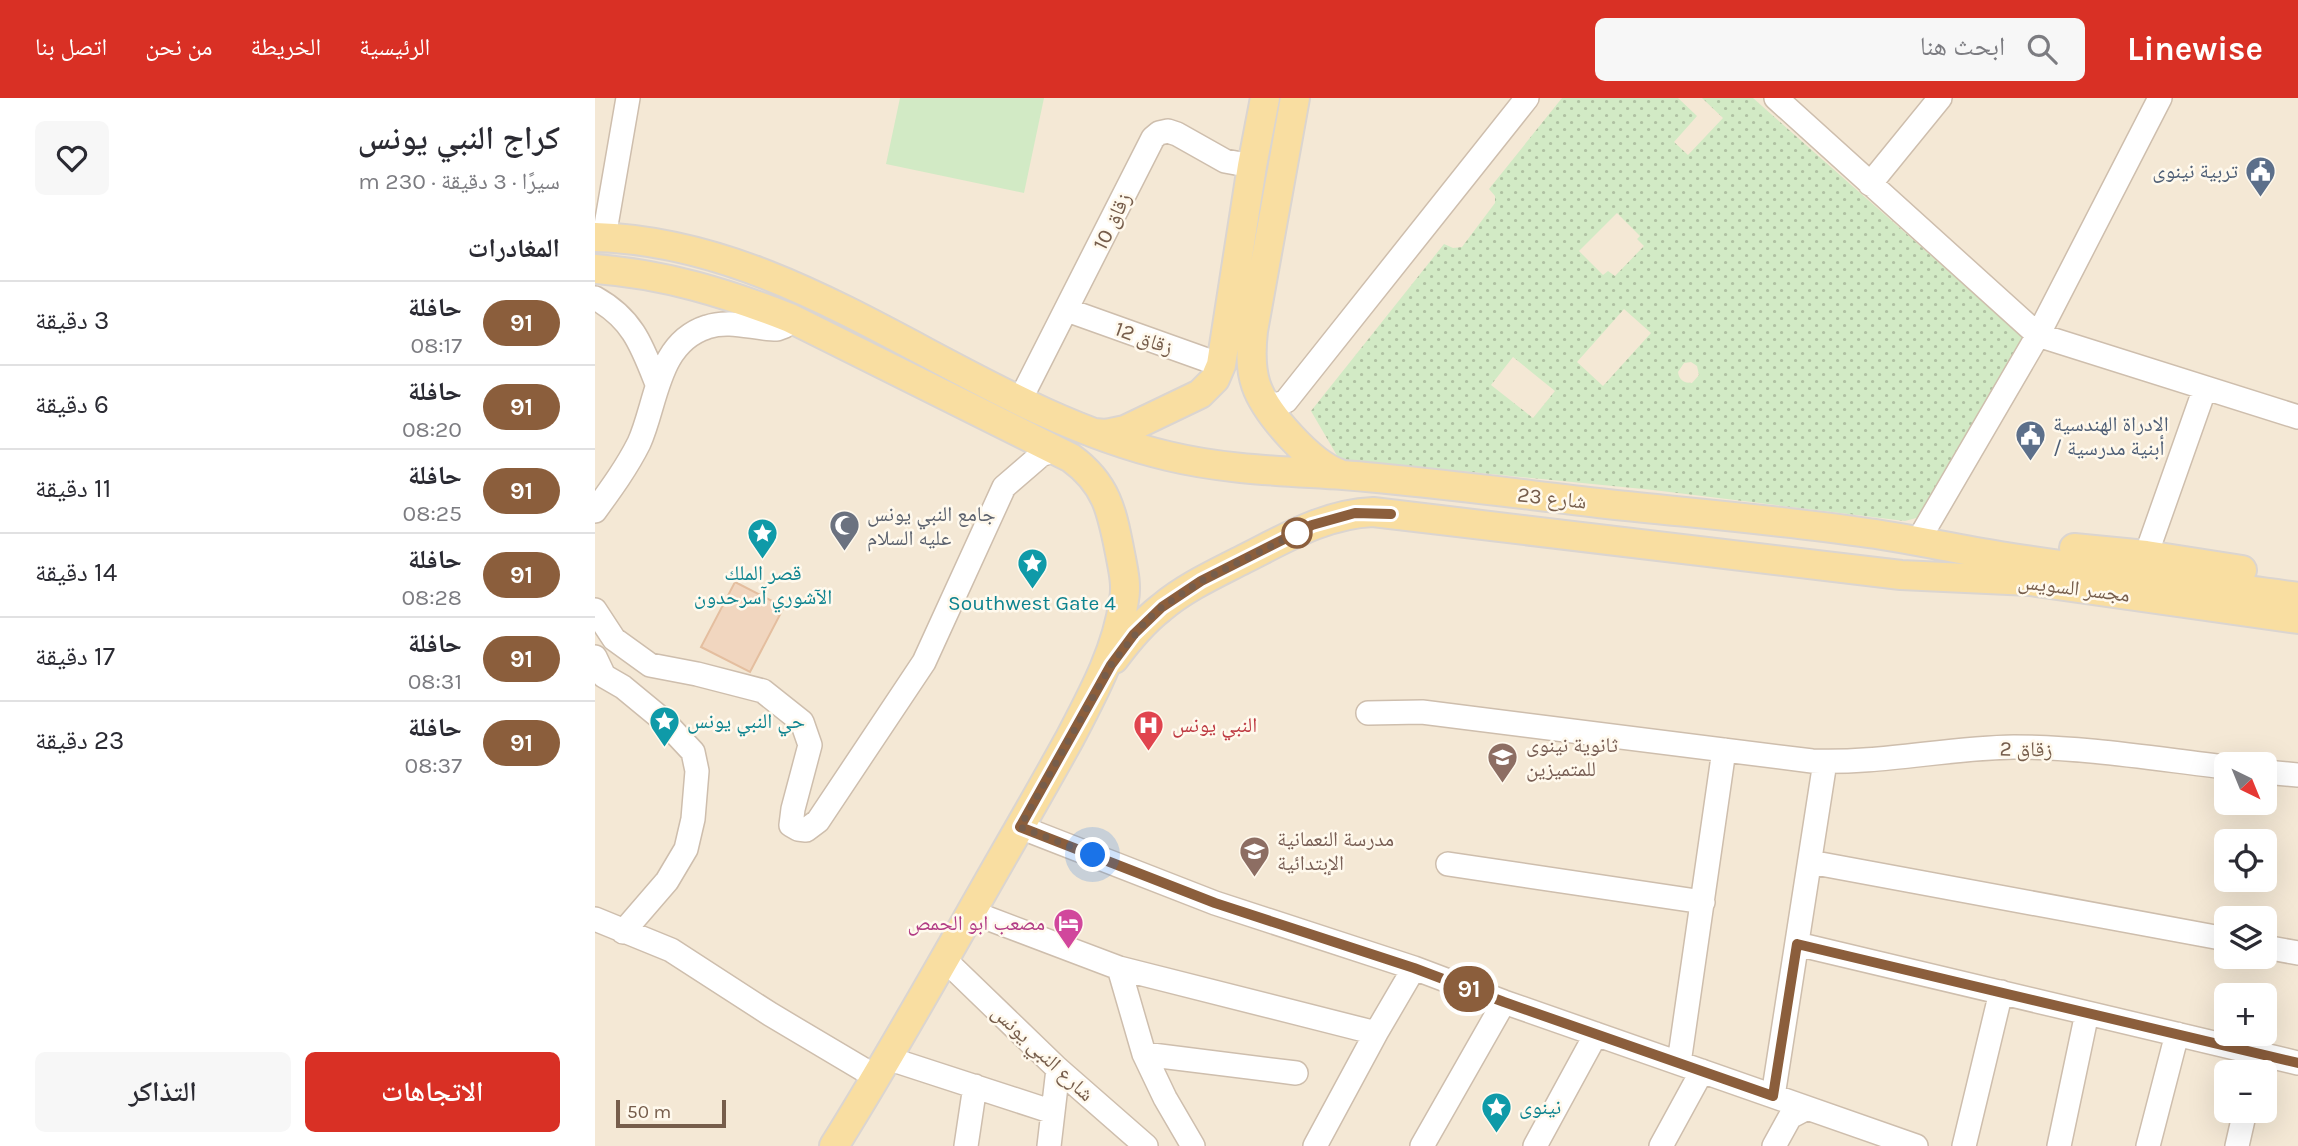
<!DOCTYPE html>
<html lang="ar">
<head>
<meta charset="utf-8">
<style>
  :root { --surface:#fff; --page:#f7f7f7; --text:#2b2b33; --muted:#7c7c81; --line:#e1e1e2; --accent:#d93025 }
  body { margin:0; font-family:Karla,"Noto Naskh Arabic",sans-serif; background:var(--page); color:var(--text); direction:rtl; height:100vh; display:flex; flex-direction:column; font-size:26px; white-space:nowrap }
  * { box-sizing:border-box; margin:0 }
  p { font-size:23px; color:var(--muted) }
  .icon { flex:none; width:38px; height:38px; fill:none; stroke:currentColor; stroke-width:2; stroke-linecap:round; stroke-linejoin:round }
  .map { position:relative; flex:1; overflow:hidden; direction:ltr }
  .details { display:flex; flex-direction:column; background:var(--surface); width:595px }
  .details>* { flex:none }
  .badge { padding:0 14px; border-radius:23px; font-size:24px; line-height:46px }
  .needle { width:46px; rotate:137deg }
  .tools { position:absolute; left:1619px; top:654px; display:grid; gap:14px }
  .tools a { display:grid; place-items:center; width:63px; height:63px; border-radius:10px; background:var(--surface); box-shadow:0 7px 28px #0002; font-size:35px }
  .scale { position:absolute; left:21px; bottom:18px; width:110px; box-sizing:border-box; padding-left:7px; border:4px solid #765d4b; border-top:0; font-size:19px; line-height:24px; white-space:nowrap; color:#765d4b; -webkit-text-stroke:5px #fff9ed; paint-order:stroke }
  .you { position:absolute; width:35px; height:35px; margin:-18px; border:5px solid #fff; border-radius:50%; background:#1a73e8; box-shadow:0 0 0 10px #1a73e833 }
  .map>.badge { position:absolute; translate:-50% -50%; box-shadow:0 0 0 4px #fff }
  h2 { padding:0 35px; font-size:26px; line-height:63px }
  .round { display:grid; place-items:center; flex:none; width:74px; height:74px; border-radius:10px; background:var(--page) }
  .summary { display:flex; align-items:center; justify-content:space-between; height:119px; padding:0 35px }
  h1 { font-size:33px; font-weight:600; line-height:52px }
  .button { display:flex; gap:14px; margin-top:auto; padding:14px 35px }
  .button a { flex:1; height:80px; border-radius:10px; background:var(--accent); color:#fff; font-size:28px; font-weight:600; line-height:80px; text-align:center }
  .button a+a { background:var(--page); color:var(--text) }
  ul { padding:0; list-style:none }
  li { display:flex; align-items:center; gap:21px; height:84px; padding:0 35px; border-top:2px solid var(--line) }
  li div { flex:1 }
  li b { display:block; font-size:26px }
  li em { font-style:normal }
  li .badge { min-width:77px; font-weight:700; text-align:center }
  header { display:flex; align-items:center; gap:42px; box-sizing:border-box; height:98px; padding:0 35px; background:var(--accent); color:#fff }
  header strong { font-size:33px }
  nav { display:flex; gap:38px; margin-inline-start:auto; font-size:24px }
  .search { width:490px; height:63px; background:var(--page); display:flex; align-items:center; gap:18px; box-sizing:border-box; padding:0 24px; border-radius:10px; color:var(--muted); font-size:26px }
  main { display:flex; flex:1; min-height:0 }
  .map>svg:first-child { display:block }
  .residential { fill:#f4e8d5; fill-rule:evenodd }
  .park { fill:url(#park-dots); fill-rule:evenodd }
  .pitch { fill:#d2eac5 }
  .building { fill:#f1d6bf; stroke:#e4be9f; stroke-width:2 }
  .lines { fill:none; stroke-linecap:round; stroke-linejoin:round }
  .minor-casing { stroke:#cebead; stroke-width:26 }
  .major-casing { stroke:#dbd5d0; stroke-width:32 }
  .minor { stroke:#fff; stroke-width:23 }
  .major { stroke:#f9dea1; stroke-width:28 }
  .line-casing { stroke:#fff; stroke-width:16 }
  .line { stroke:#8b5e3c; stroke-width:10 }
  .walk { stroke:#765d4b; stroke-width:7; stroke-dasharray:0 12.6 }
  .stop-dot { fill:#fff; stroke:#8b5e3c; stroke-width:3.5 }
  .labels { text-anchor:middle; stroke-width:5; stroke-linejoin:round; paint-order:stroke }
  .service-label { font-size:21px; fill:#4e5e75; stroke:#fff9ed; text-anchor:end }
  .street-label { font-size:21px; fill:#765d4b; stroke:#fff9ed }
  .worship-label { font-size:21px; fill:#5b616d; stroke:#fff9ed; text-anchor:start }
  .culture-label { font-size:21px; fill:#0d838f; stroke:#fff9ed }
  .health-label { font-size:21px; fill:#be3a42; stroke:#fff9ed; text-anchor:start }
  .education-label { font-size:21px; fill:#785e54; stroke:#fff9ed; text-anchor:start }
  .hotel-label { font-size:21px; fill:#b23c85; stroke:#fff9ed; text-anchor:end }
</style>
</head>
<body>
<header>
<strong>Linewise</strong>
<div class="search"><svg class="icon" aria-label="search" viewBox="0 0 24 24"><circle cx="10" cy="10" r="6"/><path d="M15 15l6 6"/></svg>ابحث هنا</div>
<nav><a>الرئيسية</a><a>الخريطة</a><a>من نحن</a><a>اتصل بنا</a></nav>
</header>
<main>
<div class="map">
<svg width="1703" height="1048" viewBox="0 0 1703 1048">
  <defs>
    <pattern id="park-dots" width="8" height="8" patternUnits="userSpaceOnUse" patternTransform="scale(1.75)"><rect width="8" height="8" fill="#d2eac5"/><path d="M2 2h.1M6 6h.1" fill="none" stroke="#afc1a2" stroke-width="1.8" stroke-linecap="round"/></pattern>
  </defs>
  <rect width="100%" height="100%" fill="#fcf5e7"/>
  <path class="residential" d="M0,0H1703V1048H0ZM1631,667H1670V705H1631ZM1631,744H1670V782H1631ZM1631,821H1670V859H1631ZM1631,898H1670V936H1631ZM1631,975H1670V1013H1631Z"/>
  <path class="park" d="M967,0H1083L1102,18L1079,44L1093,57L1128,20L1107,0H1158L1428,239L1325,419L1310,423L1058,392L744,361L716,313L849,146L858,150L867,149L900,105V98L894,91ZM1022,115L1045,138L1042,141L1049,148L1020,178L1013,173L1008,177L984,153ZM1029,211L1056,235L1008,288L982,264ZM918,259L960,293L938,320L896,287ZM1096,264L1102,268L1104,277L1097,285C1089,285 1084,282 1083,274L1089,265Z"/>
  <path class="pitch" d="M305,0H449L429,95L291,66Z"/>
  <path class="building" d="M140,484L189,509L155,574L106,549Z"/>
  <g class="lines">
    <defs>
      <path id="minor" d="M1181,0L1443,237L1703,319
        M1275,86L1345,0
        M9,139L33,0
        M0,200C38,221 47,248 62,286
        M472,212L626,267
        M668,300L680,308L691,303L932,0
        M425,302L558,40L564,35L573,33L582,36L630,63L657,68
        M0,413C16,391 32,369 44,345C62,305 62,245 112,229C135,221 159,231 182,231L190,228L195,220
        M1327,436L1443,237L1565,0
        M1551,457L1610,290
        M0,512L19,541L55,567L102,576L168,593L207,624L215,647L198,711L196,727L203,731L211,732L223,723L329,564L409,389L446,357L461,351
        M0,559L9,578L28,589L68,622L98,654L102,673L98,721L91,751L72,783L28,834
        M773,615L827,614L1217,663C1284,666 1351,650 1419,649C1489,649 1561,661 1631,669
        M1670,674L1703,677
        M425,729L620,805L819,870L909,904L1321,1048
        M1215,764L1631,841
        M853,766L1108,804
        M376,814L524,870L781,935
        M0,821L76,852L175,916L281,979
        M1202,846L1703,965
        M1670,849L1703,855
        M348,860L463,971L551,1048
        M524,870L549,956L570,1000L598,1048
        M549,956L701,975
        M292,960L458,1014
        M1084,965L1129,652
        M1178,998L1230,664
        M371,1048L380,988
        M454,1048L463,971
        M720,1048L781,935L819,870
        M827,1048L909,904
        M940,1048L1001,936
        M1066,1048L1107,973
        M1179,1048L1195,1019L1212,1010
        M1369,1048L1406,894
        M1464,1048L1492,915
        M1553,1048L1582,936
        M1642,1048L1650,1013"/>
      <path id="major" d="M700,0L658,233C656,251 655,269 661,287C671,316 716,366 745,376
        M0,139C212,145 373,311 573,358C631,372 689,373 748,377C836,384 924,396 1012,406C1096,415 1182,422 1266,434C1313,440 1359,451 1405,458C1504,474 1604,485 1703,499
        M0,171C69,176 131,195 195,220L476,360C512,386 517,414 525,455C528,471 532,487 529,502C522,552 498,596 475,640C453,680 430,720 407,760C352,856 298,954 239,1048
        M499,335L511,336L530,332L605,296L620,281L626,267L657,68L670,0
        M1479,450L1551,457L1647,472
        M519,561C533,542 548,524 566,510C591,489 620,476 649,461C691,440 730,416 778,414L1306,477L1435,483L1703,521"/>
    </defs>
    <use href="#minor" class="minor-casing"/>
    <use href="#major" class="major-casing"/>
    <use href="#minor" class="minor"/>
    <use href="#major" class="major"/>
  </g>
  <g class="lines">
    <defs>
      <path id="line" d="M796,416L760,415L717,427L606,483L567,509L539,536L516,567L425,729L620,805L819,870L909,904L1178,998L1202,846L1703,965"/>
    </defs>
    <use href="#line" class="line-casing"/>
    <use href="#line" class="line"/>
    <path class="walk" d="M498,757L425,729L516,567L551,523L567,509L606,483L702,435"/>
  </g>
  <defs>
    <symbol id="civic-pin" viewBox="-11 -11 22 30"><path d="M0 17L-7.5 6A9.5 9.5 0 1 1 7.5 6Z" fill="#5c6f8a" stroke="#fff9ed"/><path d="M-.6-6.5H3V-4.5H.6V-3L4-1V1h2V6H-6V1h2V-1L-.6-3ZM-1.2 2.5V6h2.4V2.5Z" fill="#fff"/></symbol>
    <symbol id="mosque-pin" viewBox="-11 -11 22 30"><path d="M0 17L-7.5 6A9.5 9.5 0 1 1 7.5 6Z" fill="#6b7280" stroke="#fff9ed"/><path d="M3.5-4.9A6 6 0 1 0 3.5 4.9A5 5 0 1 1 3.5-4.9Z" fill="#fff"/></symbol>
    <symbol id="sight-pin" viewBox="-11 -11 22 30"><path d="M0 17L-7.5 6A9.5 9.5 0 1 1 7.5 6Z" fill="#0f9aa8" stroke="#fff9ed"/><path d="M0-6L1.8-2.2L6-1.7L2.9 1.2L3.7 5.4L0 3.3L-3.7 5.4L-2.9 1.2L-6-1.7L-1.8-2.2Z" fill="#fff"/></symbol>
    <symbol id="hospital-pin" viewBox="-11 -11 22 30"><path d="M0 17L-7.5 6A9.5 9.5 0 1 1 7.5 6Z" fill="#e0444e" stroke="#fff9ed"/><path d="M-5-5h3v3.5h4V-5h3V5h-3V1.5h-4V5h-3Z" fill="#fff"/></symbol>
    <symbol id="school-pin" viewBox="-11 -11 22 30"><path d="M0 17L-7.5 6A9.5 9.5 0 1 1 7.5 6Z" fill="#8d6e63" stroke="#fff9ed"/><path d="M0-5L7-2L0 1L-7-2ZM-4 1L0 2.5L4 1V4Q0 6-4 4Z" fill="#fff"/></symbol>
    <symbol id="hotel-pin" viewBox="-11 -11 22 30"><path d="M0 17L-7.5 6A9.5 9.5 0 1 1 7.5 6Z" fill="#d1479c" stroke="#fff9ed"/><path d="M-6-4.5h1.5V1H6V5H4.5V3h-9V5H-6ZM-4 0a1.8 1.8 0 1 1 3.6 0ZM.5 0V-2.5h3Q6-2.5 6 0Z" fill="#fff"/></symbol>
  </defs>
  <g fill-rule="evenodd">
    <use href="#civic-pin" x="1648" y="56" width="35" height="47"/>
    <use href="#civic-pin" x="1418" y="320" width="35" height="47"/>
    <use href="#mosque-pin" x="232" y="410" width="35" height="47"/>
    <use href="#sight-pin" x="150" y="418" width="35" height="47"/>
    <use href="#sight-pin" x="420" y="448" width="35" height="47"/>
    <use href="#sight-pin" x="52" y="606" width="35" height="47"/>
    <use href="#hospital-pin" x="536" y="610" width="35" height="47"/>
    <use href="#school-pin" x="890" y="642" width="35" height="47"/>
    <use href="#school-pin" x="642" y="736" width="35" height="47"/>
    <use href="#hotel-pin" x="456" y="808" width="35" height="47"/>
    <use href="#sight-pin" x="884" y="992" width="35" height="47"/>
  </g>
  <circle class="stop-dot" cx="702" cy="435" r="14"/>
  <g class="labels">
    <g class="service-label">
      <text x="1643" y="80">تربية نينوى</text>
      <text x="1458" y="333" text-anchor="start">الادراة الهندسية<tspan x="1458" dy="24">/ أبنية مدرسية</tspan></text>
    </g>
    <g class="street-label">
      <text transform="translate(517 123) rotate(-64)" y="7">زقاق 10</text>
      <text transform="translate(549 240) rotate(20)" y="7">زقاق 12</text>
      <text transform="translate(957 400) rotate(6)" y="7">شارع 23</text>
      <text transform="translate(1479 490) rotate(7)" y="7">مجسر السويس</text>
      <text transform="translate(1431 651) rotate(1)" y="7">زقاق 2</text>
      <text transform="translate(448 955) rotate(43)" y="7">شارع النبي يونس</text>
    </g>
    <g class="worship-label">
      <text x="272" y="423">جامع النبي يونس<tspan x="272" dy="24">عليه السلام</tspan></text>
    </g>
    <g class="culture-label">
      <text x="168" y="482">قصر الملك<tspan x="168" dy="24">الآشوري آسرحدون</tspan></text>
      <text x="437" y="512">Southwest Gate 4</text>
      <text x="92" y="630" text-anchor="start">حي النبي يونس</text>
      <text x="924" y="1016" text-anchor="start">نينوى</text>
    </g>
    <g class="health-label">
      <text x="577" y="634">النبي يونس</text>
    </g>
    <g class="education-label">
      <text x="931" y="654">ثانوية نينوى<tspan x="931" dy="24">للمتميزين</tspan></text>
      <text x="682" y="748">مدرسة النعمانية<tspan x="682" dy="24">الإبتدائية</tspan></text>
    </g>
    <g class="hotel-label">
      <text x="450" y="832">مصعب ابو الحمص</text>
    </g>
  </g>
</svg>
<div class="tools">
<a><svg class="needle" viewBox="-14 -14 28 28"><path d="M0-13l5 13h-10z" fill="#e53935"/><path d="M0 13l5-13h-10z" fill="#7c7c81"/></svg></a>
<a><svg class="icon" aria-label="locate" viewBox="0 0 24 24"><circle cx="12" cy="12" r="6"/><path d="M12 2v4M12 18v4M2 12h4M18 12h4"/></svg></a>
<a><svg class="icon" aria-label="layers" viewBox="0 0 24 24"><path d="M12 4l9 5-9 5-9-5zM3 14l9 5 9-5"/></svg></a>
<a>+</a>
<a>−</a>
</div>
<div class="scale">50 m</div>
<div class="you" style="left:498px;top:757px"></div>
<b class="badge" style="left:874px;top:891px;background:#8b5e3c;color:#fff">91</b>
</div>
<section class="details">
<div class="summary"><div><h1>كراج النبي يونس</h1><p>سيرًا · 3 دقيقة · 230 m</p></div><a class="round"><svg class="icon" aria-label="heart" viewBox="0 0 24 24"><path d="M12 20l-8-8c-3-5 5-10 8-4 3-6 11-1 8 4z"/></svg></a></div>
<h2>المغادرات</h2>
<ul>
<li><span class="badge" style="background:#8b5e3c;color:#fff">91</span><div><b>حافلة</b><p>08:17</p></div><em>3 دقيقة</em></li>
<li><span class="badge" style="background:#8b5e3c;color:#fff">91</span><div><b>حافلة</b><p>08:20</p></div><em>6 دقيقة</em></li>
<li><span class="badge" style="background:#8b5e3c;color:#fff">91</span><div><b>حافلة</b><p>08:25</p></div><em>11 دقيقة</em></li>
<li><span class="badge" style="background:#8b5e3c;color:#fff">91</span><div><b>حافلة</b><p>08:28</p></div><em>14 دقيقة</em></li>
<li><span class="badge" style="background:#8b5e3c;color:#fff">91</span><div><b>حافلة</b><p>08:31</p></div><em>17 دقيقة</em></li>
<li><span class="badge" style="background:#8b5e3c;color:#fff">91</span><div><b>حافلة</b><p>08:37</p></div><em>23 دقيقة</em></li>
</ul>
<div class="button"><a>الاتجاهات</a><a>التذاكر</a></div>
</section>
</main>
</body>
</html>
